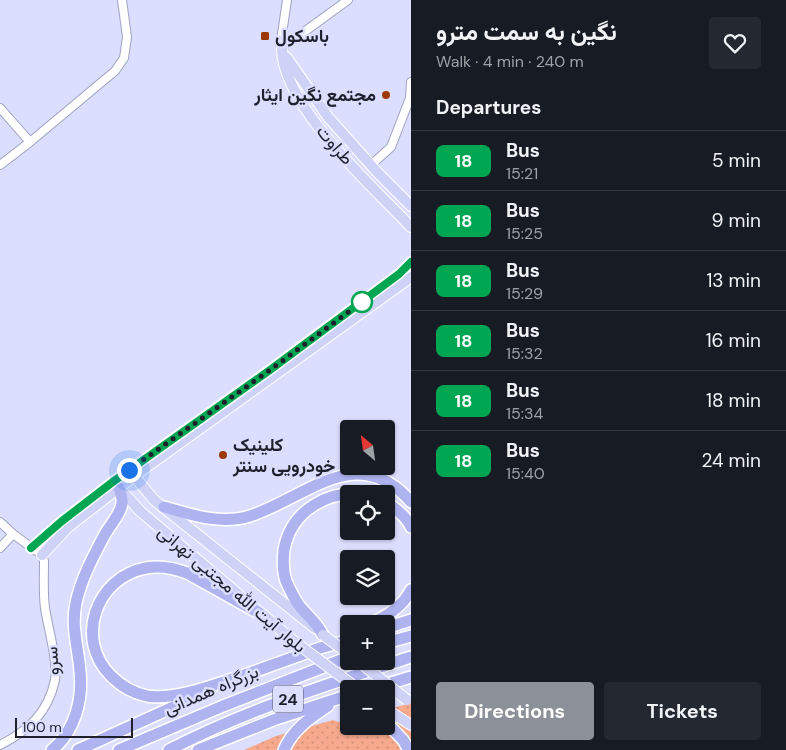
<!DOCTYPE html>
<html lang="en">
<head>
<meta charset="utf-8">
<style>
  :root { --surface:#171b24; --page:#242831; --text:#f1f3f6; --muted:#9ea1a6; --line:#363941; --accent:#8c9099 }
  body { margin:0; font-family:"DM Sans",Vazirmatn,sans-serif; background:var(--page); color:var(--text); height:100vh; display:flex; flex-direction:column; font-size:19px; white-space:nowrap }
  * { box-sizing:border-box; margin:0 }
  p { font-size:16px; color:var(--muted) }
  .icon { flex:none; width:28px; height:28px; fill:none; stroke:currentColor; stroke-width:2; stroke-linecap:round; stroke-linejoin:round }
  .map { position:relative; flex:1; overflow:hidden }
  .drawer { display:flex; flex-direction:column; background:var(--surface); width:375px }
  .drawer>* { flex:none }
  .badge { padding:0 10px; border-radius:8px; font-size:18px; line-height:32px }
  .needle { width:32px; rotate:331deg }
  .controls { position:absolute; left:340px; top:420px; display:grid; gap:10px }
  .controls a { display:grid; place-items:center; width:55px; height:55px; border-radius:5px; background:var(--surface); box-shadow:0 1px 4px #0004; font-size:25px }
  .scale { position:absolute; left:15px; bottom:12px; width:118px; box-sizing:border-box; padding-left:5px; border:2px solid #1e202b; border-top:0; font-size:14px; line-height:18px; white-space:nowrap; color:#1e202b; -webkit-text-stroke:4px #dbdefe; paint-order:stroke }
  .you { position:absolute; width:25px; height:25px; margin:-12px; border:4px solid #fff; border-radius:50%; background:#1a73e8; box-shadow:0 0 0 8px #1a73e833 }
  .map>.badge { position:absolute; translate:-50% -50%; box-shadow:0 0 0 2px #fff }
  h2 { padding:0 25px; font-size:19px; line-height:45px }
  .round { display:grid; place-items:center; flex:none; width:52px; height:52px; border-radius:5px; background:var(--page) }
  .summary { display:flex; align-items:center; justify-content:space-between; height:85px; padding:0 25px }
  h1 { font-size:24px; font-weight:700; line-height:38px }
  .action { display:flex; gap:10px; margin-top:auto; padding:10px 25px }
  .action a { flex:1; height:58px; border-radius:5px; background:var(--accent); color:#fff; font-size:20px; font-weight:700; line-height:58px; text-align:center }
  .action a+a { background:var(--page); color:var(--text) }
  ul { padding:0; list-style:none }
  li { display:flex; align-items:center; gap:15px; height:60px; padding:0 25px; border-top:1px solid var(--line) }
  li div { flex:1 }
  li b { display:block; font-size:19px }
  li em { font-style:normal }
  li .badge { min-width:55px; font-weight:700; text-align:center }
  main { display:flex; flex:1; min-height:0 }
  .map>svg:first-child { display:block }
  .grass { fill:url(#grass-dots) }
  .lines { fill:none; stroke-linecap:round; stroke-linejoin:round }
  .minor-casing { stroke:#9fa2c0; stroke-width:10 }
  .major-casing { stroke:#fff; stroke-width:12 }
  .highway-casing { stroke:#fff; stroke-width:14 }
  .minor { stroke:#fff; stroke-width:8 }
  .major { stroke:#cfd2f7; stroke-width:10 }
  .highway { stroke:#afb4f1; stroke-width:11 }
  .major-bridge-casing { stroke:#fff; stroke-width:12; stroke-linecap:butt }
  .major-bridge { stroke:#cfd2f7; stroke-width:10 }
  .line-casing { stroke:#fff; stroke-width:11 }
  .line { stroke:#00a651; stroke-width:8 }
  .walk { stroke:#1e202b; stroke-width:5; stroke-dasharray:0 9 }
  .poi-dot { fill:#9c3804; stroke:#dbdefe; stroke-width:2 }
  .stop-dot { fill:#fff; stroke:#00a651; stroke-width:2.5 }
  .labels { text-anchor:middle; stroke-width:5; stroke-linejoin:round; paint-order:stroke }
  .shield { fill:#dbdefe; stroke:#57596a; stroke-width:1 }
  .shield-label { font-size:16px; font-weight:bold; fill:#1e202b }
  .poi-label { font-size:18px; font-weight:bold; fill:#1e202b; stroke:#dbdefe; text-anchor:start }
  .street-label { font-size:18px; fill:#1e202b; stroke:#dbdefe }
</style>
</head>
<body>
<main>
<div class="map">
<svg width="411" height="750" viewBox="0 0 411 750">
  <defs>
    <pattern id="grass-dots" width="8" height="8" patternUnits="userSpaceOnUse" patternTransform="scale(1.25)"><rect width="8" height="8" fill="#f6a98c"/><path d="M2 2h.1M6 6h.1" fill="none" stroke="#d29179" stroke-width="1.8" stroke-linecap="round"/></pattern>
  </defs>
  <rect width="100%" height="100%" fill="#dbdefe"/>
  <path class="grass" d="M411,703V750H244L276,736L333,720L338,722L349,720V726H386V710Z"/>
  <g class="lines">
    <defs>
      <path id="minor" d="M282,48L348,0
        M282,48V34L287,0
        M0,108L30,142
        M0,165L30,142L115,71L124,58L127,37L122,0
        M371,165L391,147L410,98L411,82
        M0,522L13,534L42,555L44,561C44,576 43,593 45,608C48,628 58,661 55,680C48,713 28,731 0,745
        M0,548L13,534"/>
      <path id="major" d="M282,48C282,106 373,187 411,227
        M287,58L328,117L378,173L411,206
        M130,471L154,500L315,628
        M119,488L141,512L295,642
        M31,548L62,521L114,481L270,370L399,274L411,262
        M42,555L68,527L134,476L411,277
        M386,709L411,725"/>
      <path id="highway" d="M386,502C396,509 406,516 411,527
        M164,507C192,515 221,525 250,516C306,498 357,440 411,502
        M370,624C386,617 403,606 411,590
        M386,628L411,620
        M323,635C316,622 310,618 301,608C295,601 290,590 286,581C283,572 283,559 284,550C291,510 329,489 368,494
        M386,643L411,636
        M247,674C219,683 175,701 147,696C133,693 121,686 111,676C74,639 96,577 146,568C161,565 174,568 187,573L264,616
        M242,676L320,648L349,640
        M371,689L411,677
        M386,722L403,740L409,750
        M52,750C75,731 83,700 80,671C78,647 71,626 76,603C81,579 93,557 104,536C109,526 121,514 122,503C123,498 120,492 119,488
        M78,750L200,695
        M119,750L223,706L349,657
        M169,750C246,710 329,684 411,657
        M198,750L276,719L349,695
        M284,750C293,729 310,718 328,706"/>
    </defs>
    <use href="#minor" class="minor-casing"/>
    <use href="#major" class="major-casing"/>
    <use href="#highway" class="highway-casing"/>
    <use href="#minor" class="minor"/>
    <use href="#major" class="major"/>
    <use href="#highway" class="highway"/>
    <defs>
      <path id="major-bridge" d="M323,635L349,654
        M295,642L358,689
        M358,661L407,700"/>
    </defs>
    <use href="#major-bridge" class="major-bridge-casing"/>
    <use href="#major-bridge" class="major-bridge"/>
  </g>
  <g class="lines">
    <defs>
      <path id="line" d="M31,548L62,521L114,481L270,370L399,274L411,262"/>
    </defs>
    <use href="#line" class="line-casing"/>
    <use href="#line" class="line"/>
    <path class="walk" d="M129,470L270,370L362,302"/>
  </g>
  <g class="poi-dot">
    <rect x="260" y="31" width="10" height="10" rx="2.5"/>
    <circle cx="386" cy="95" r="5"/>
    <circle cx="223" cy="455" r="5"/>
  </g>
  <circle class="stop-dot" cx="362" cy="302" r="10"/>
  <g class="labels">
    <rect class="shield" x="273" y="685.5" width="30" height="27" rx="4"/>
    <g class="shield-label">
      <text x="288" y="705">24</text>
    </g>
    <g class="poi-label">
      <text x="275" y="42">باسکول</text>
      <text x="376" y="101" text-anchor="end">مجتمع نگین ایثار</text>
      <text x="233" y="451">کلینیک<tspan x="233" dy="21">خودرویی سنتر</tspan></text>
    </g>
    <g class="street-label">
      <text transform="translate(335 145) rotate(49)" y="6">طراوت</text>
      <text transform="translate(232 589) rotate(40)" y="6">بلوار آیت الله مجتبی تهرانی</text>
      <text transform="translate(52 661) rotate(-93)" y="6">سرو</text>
      <text transform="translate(211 690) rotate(-23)" y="6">بزرگراه همدانی</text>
    </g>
  </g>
</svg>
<div class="controls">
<a><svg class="needle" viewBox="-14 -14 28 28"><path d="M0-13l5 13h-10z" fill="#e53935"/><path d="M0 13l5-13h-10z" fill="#9ea1a6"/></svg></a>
<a><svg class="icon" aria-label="locate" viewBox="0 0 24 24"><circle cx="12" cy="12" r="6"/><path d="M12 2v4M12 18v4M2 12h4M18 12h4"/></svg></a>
<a><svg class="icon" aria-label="layers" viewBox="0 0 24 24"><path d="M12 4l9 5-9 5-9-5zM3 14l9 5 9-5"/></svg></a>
<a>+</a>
<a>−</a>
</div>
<div class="scale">100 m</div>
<div class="you" style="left:129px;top:470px"></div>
</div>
<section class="drawer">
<div class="summary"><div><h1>نگین به سمت مترو</h1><p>Walk · 4 min · 240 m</p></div><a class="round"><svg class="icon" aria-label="heart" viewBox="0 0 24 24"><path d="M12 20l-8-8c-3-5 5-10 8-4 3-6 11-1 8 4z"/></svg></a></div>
<h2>Departures</h2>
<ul>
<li><span class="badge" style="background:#00a651;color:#fff">18</span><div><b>Bus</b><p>15:21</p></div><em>5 min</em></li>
<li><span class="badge" style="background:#00a651;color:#fff">18</span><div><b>Bus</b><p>15:25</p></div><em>9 min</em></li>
<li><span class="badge" style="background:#00a651;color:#fff">18</span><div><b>Bus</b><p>15:29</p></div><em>13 min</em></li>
<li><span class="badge" style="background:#00a651;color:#fff">18</span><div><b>Bus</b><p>15:32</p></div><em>16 min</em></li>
<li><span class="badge" style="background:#00a651;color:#fff">18</span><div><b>Bus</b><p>15:34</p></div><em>18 min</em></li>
<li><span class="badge" style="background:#00a651;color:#fff">18</span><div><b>Bus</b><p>15:40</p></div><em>24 min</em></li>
</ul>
<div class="action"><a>Directions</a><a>Tickets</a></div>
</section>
</main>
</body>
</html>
